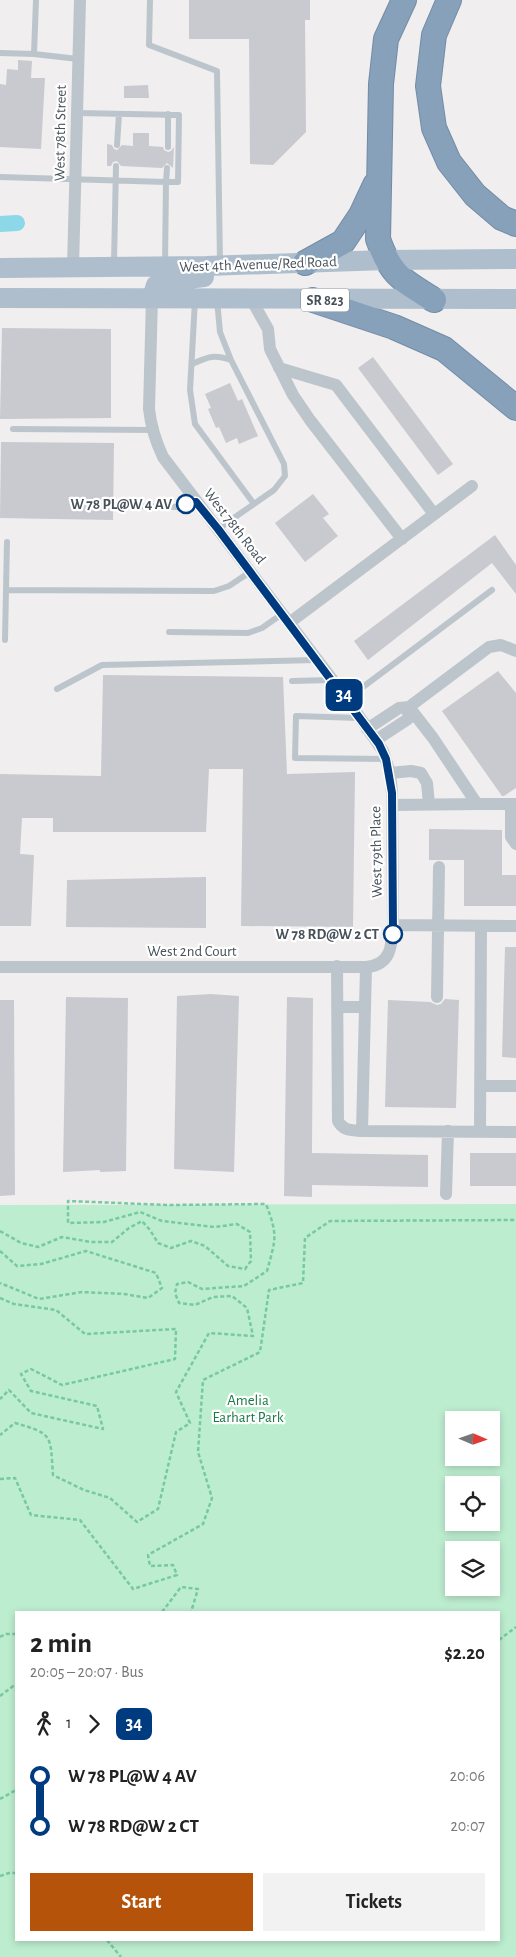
<!DOCTYPE html>
<html lang="en">
<head>
<meta charset="utf-8">
<style>
  :root { --surface:#fff; --page:#f2f2f2; --text:#222; --muted:#767676; --accent:#b45309 }
  body { margin:0; font-family:"Alegreya Sans",sans-serif; background:var(--page); color:var(--text); height:100vh; display:flex; flex-direction:column; font-size:19px; white-space:nowrap }
  * { box-sizing:border-box; margin:0 }
  p { font-size:16px; color:var(--muted) }
  .icon { flex:none; width:28px; height:28px; fill:none; stroke:currentColor; stroke-width:2; stroke-linecap:round; stroke-linejoin:round }
  .map { position:relative; flex:1; overflow:hidden }
  .details { position:absolute; left:15px; top:1611px; width:485px; height:330px; display:flex; flex-direction:column; background:var(--surface); border-radius:0px; box-shadow:0 2px 8px #0003 }
  .details>* { flex:none }
  .badge { padding:0 10px; border-radius:8px; font-size:18px; line-height:32px }
  .needle { width:32px; rotate:92deg }
  .buttons { position:absolute; left:445px; top:1411px; display:grid; gap:10px }
  .buttons a { display:grid; place-items:center; width:55px; height:55px; border-radius:0px; background:var(--surface); box-shadow:0 2px 8px #0003; font-size:25px }
  .map>.badge { position:absolute; translate:-50% -50%; box-shadow:0 0 0 2px #fff }
  .legs { display:flex; align-items:center; gap:8px; height:55px; padding:0 15px; font-size:16px }
  .legs p { margin-inline-start:auto }
  .summary { display:flex; align-items:center; justify-content:space-between; height:85px; padding:0 15px }
  h1 { font-size:28px; font-weight:700; line-height:38px }
  .button { display:flex; gap:10px; margin-top:auto; padding:10px 15px }
  .button a { flex:1; height:58px; border-radius:0px; background:var(--accent); color:#fff; font-size:20px; font-weight:700; line-height:58px; text-align:center }
  .button a+a { background:var(--page); color:var(--text) }
  ul { padding:0 15px; list-style:none }
  li { display:flex; align-items:center; gap:18px; height:50px; font-size:19px }
  li i { display:grid; place-items:center; width:8px; height:100%; margin:0 6px; background:currentColor }
  li i::after { content:''; width:12px; height:12px; margin:-6px; border:4px solid; border-radius:50%; background:var(--surface) }
  li p { margin-inline-start:auto }
  li:first-child i { background:linear-gradient(#0000 50%,currentColor 0) }
  li:last-child i { background:linear-gradient(currentColor 50%,#0000 0) }
  .map>svg:first-child { display:block }
  .green { fill:#bdedcf; fill-rule:evenodd }
  .lines { fill:none; stroke-linecap:round; stroke-linejoin:round }
  .canal { stroke:#8cd7e8; stroke-width:16 }
  .building { fill:#c8cad0 }
  .motorway-casing { stroke:#728ca7; stroke-width:26 }
  .path { stroke:#77c99f; stroke-width:2.5; stroke-dasharray:4 2.5; stroke-linecap:butt }
  .service { stroke:#bdc5cc; stroke-width:6 }
  .minor { stroke:#bdc5cc; stroke-width:12 }
  .primary { stroke:#aebecc; stroke-width:20 }
  .motorway { stroke:#87a1bb; stroke-width:24 }
  .line-1-casing { stroke:#fff; stroke-width:11 }
  .line-1 { stroke:#003b80; stroke-width:8 }
  .stop-1-dot { fill:#fff; stroke:#003b80; stroke-width:2.5 }
  .labels { text-anchor:middle; stroke-width:4.5; stroke-linejoin:round; paint-order:stroke }
  .shield { fill:#fff; stroke:#7e858c; stroke-width:1 }
  .shield-label { font-size:14px; font-weight:bold; fill:#47515a }
  .street-label { font-size:15px; fill:#47515a; stroke:#fff }
  .stop-label { font-size:15px; font-weight:bold; fill:#47515a; stroke:#fff; text-anchor:end }
  .park-label { font-size:15px; fill:#1a7947; stroke:#fff }
</style>
</head>
<body>
<div class="map">
<svg width="516" height="1957" viewBox="0 0 516 1957">
  <rect width="100%" height="100%" fill="#f0eeee"/>
  <path class="green" d="M516,1204V1957H0V1205ZM454,1420H491V1458H454ZM454,1485H491V1522H454ZM454,1550H491V1588H454ZM16,1612H499V1940H16Z"/>
  <g class="lines">
    <path class="canal" d="M0,224L17,223"/>
  </g>
  <path class="building" d="M189,0H310V20H305L306,132L273,165L250,164L249,39H189Z
    M18,60L32,61L31,78H45L41,149L0,147V84L6,85L7,69L18,70Z
    M148,85L149,98H124V86Z
    M133,133H149V146L163,147L164,150L168,152L171,151L174,147L173,168L167,163L162,168L121,166L117,161L113,162L111,166H107V144L112,145L114,149L117,150L122,145L133,146Z
    M2,328L111,329V418L0,419Z
    M373,357L453,464L438,475L358,368Z
    M230,383L238,401L242,399L258,436L239,444L237,438L226,443L219,427L216,428L208,409L211,408L205,394Z
    M1,442L114,443L113,520L0,518Z
    M313,494L329,514L323,518L338,536L305,562L275,523Z
    M495,535L516,565V594L492,563L368,660L354,641Z
    M498,671L516,693V788L504,796H502L442,711Z
    M103,675L283,677L287,774L355,772L353,927L241,926L243,769H209L206,832H53V818H22L20,854L34,855L31,926H0V774L101,776Z
    M429,829L502,830V875H516V906H464V860H429Z
    M206,877V928L66,927L67,880Z
    M505,947H516V1058L502,1057Z
    M211,994L239,996L234,1172L174,1169L177,996Z
    M66,997L128,998L126,1171L100,1172V1170L63,1172Z
    M287,997L313,998L312,1153L428,1155V1187L312,1185V1197L284,1196Z
    M445,999L459,1000L456,1108L385,1107L388,1000L430,1002L437,1005L441,1004Z
    M0,1000H14L15,1195L0,1196Z
    M470,1153H516V1186H470Z"/>
  <g class="lines">
    <defs>
      <path id="motorway" d="M404,0L386,39L381,84L378,239C391,276 402,280 434,300
        M449,0L434,35L428,86L434,128L449,162L475,195L502,218L516,224
        M305,263L343,242L361,215L375,185
        M313,300L394,327L444,349L516,408"/>
    </defs>
    <use href="#motorway" class="motorway-casing"/>
    <path class="path" d="M0,1231L21,1243L38,1247L62,1237L91,1242H112L129,1228L142,1221L150,1230L158,1243L171,1248L191,1241L205,1246L228,1266L245,1269L251,1261L250,1232L237,1224L215,1227L162,1221L140,1212L104,1222L68,1223V1201L169,1205L266,1204C278,1236 276,1238 267,1271L244,1286L202,1289L188,1282L177,1284L175,1293L179,1303L195,1305L213,1297L232,1296L247,1308L253,1336L209,1333L176,1392L190,1423L176,1432L158,1509L137,1522L110,1498L84,1490L53,1475C50,1435 54,1434 15,1423L0,1435
      M0,1251L17,1266L41,1264L86,1251L156,1273L162,1288L148,1298L124,1294L82,1292L39,1299L0,1283
      M0,1298L14,1304L56,1310L85,1334L176,1329L175,1359L62,1385L31,1369L21,1374L31,1391L97,1406L103,1429L31,1413L9,1390L0,1399
      M0,1479L15,1478L31,1515L80,1520L133,1589L177,1575L173,1565L150,1566L148,1555L203,1524L212,1498L198,1452L203,1380L260,1352L269,1290L303,1283L305,1238L330,1221L516,1220
      M162,1612L181,1587L198,1589L191,1612
      M0,1637L6,1634H16
      M499,1640L516,1627
      M0,1696L16,1684
      M0,1799L16,1790
      M0,1876L9,1873H16
      M107,1940L121,1957"/>
    <path class="service" d="M36,0L34,54L78,59
      M150,0L149,45L217,71L220,262
      M0,53L34,54
      M77,113L179,115L178,182H166L167,168
      M117,145L119,114
      M168,147V114
      M0,177L166,182L165,265
      M114,263L116,166
      M195,300L190,390L195,424L254,504
      M217,300L220,332L231,360L284,464L285,476L274,490L218,529
      M192,364C208,357 213,354 231,360
      M13,429L152,430
      M126,506L176,507L196,502
      M6,590L7,542
      M169,632L248,633L262,628L282,614
      M5,640L6,590L214,591L229,586L250,572
      M292,681L332,680
      M57,689L102,665L316,660
      M347,699L492,590
      M359,718L296,716L295,758L386,759"/>
    <path class="minor" d="M73,267L80,0
      M251,299L264,322L268,329L270,349L293,395L310,420L402,539
      M279,368L336,385L434,514
      M289,623L472,486
      M516,651L501,645L489,647L409,707L433,738L477,804H516
      M367,729L399,708L409,707L408,719L376,740
      M390,773L411,771L421,773L427,783L429,804
      M511,804V837L516,844
      M392,805L477,804
      M393,925L516,926
      M337,966L338,1121C343,1131 352,1130 362,1131L516,1132
      M0,967H366C391,965 392,946 393,925L392,793L390,773L383,751L347,699L163,457C155,440 151,427 149,409L152,298
      M437,997L439,867
      M337,1007H365
      M480,1086H516
      M362,1131L366,967
      M480,1131L481,927
      M446,1194L448,1131"/>
    <path class="primary" d="M0,268L206,266L386,260L516,259
      M0,298L516,299
      M152,298L156,285L161,282L204,277"/>
    <use href="#motorway" class="motorway"/>
  </g>
  <g class="lines">
    <defs>
      <path id="line-1" d="M186,504L196,502L218,529L379,744L386,759L392,793L393,934"/>
    </defs>
    <use href="#line-1" class="line-1-casing"/>
    <use href="#line-1" class="line-1"/>
  </g>
  <g class="stop-1-dot">
    <circle cx="186" cy="504" r="9"/>
    <circle cx="393" cy="934" r="9"/>
  </g>
  <g class="labels">
    <rect class="shield" x="301" y="288.5" width="48" height="23" rx="4"/>
    <g class="shield-label">
      <text x="325" y="305">SR 823</text>
    </g>
    <g class="street-label">
      <text transform="translate(60 133) rotate(-89)" y="5">West 78th Street</text>
      <text transform="translate(258 264) rotate(-2)" y="5">West 4th Avenue/Red Road</text>
      <text transform="translate(235 526) rotate(52)" y="5">West 78th Road</text>
      <text transform="translate(376 852) rotate(-91)" y="5">West 79th Place</text>
      <text x="192" y="956">West 2nd Court</text>
    </g>
    <g class="stop-label">
      <text x="172" y="509">W 78 PL@W 4 AV</text>
      <text x="379" y="939">W 78 RD@W 2 CT</text>
    </g>
    <g class="park-label">
      <text x="248" y="1405">Amelia<tspan x="248" dy="17">Earhart Park</tspan></text>
    </g>
  </g>
</svg>
<div class="buttons">
<a><svg class="needle" viewBox="-14 -14 28 28"><path d="M0-13l5 13h-10z" fill="#e53935"/><path d="M0 13l5-13h-10z" fill="#767676"/></svg></a>
<a><svg class="icon" aria-label="locate" viewBox="0 0 24 24"><circle cx="12" cy="12" r="6"/><path d="M12 2v4M12 18v4M2 12h4M18 12h4"/></svg></a>
<a><svg class="icon" aria-label="layers" viewBox="0 0 24 24"><path d="M12 4l9 5-9 5-9-5zM3 14l9 5 9-5"/></svg></a>
</div>
<b class="badge" style="left:344px;top:695px;background:#003b80;color:#fff">34</b>
<section class="details">
<div class="summary"><div><h1>2 min</h1><p>20:05 – 20:07 · Bus</p></div><b>$2.20</b></div>
<div class="legs"><svg class="icon" aria-label="walk" viewBox="0 0 24 24"><circle cx="13" cy="4" r="2"/><path d="M13 8l-2 6 4 7M11 14l-3 7M7 12l3-4h3l4 4"/></svg>1<svg class="icon" aria-label="forward" viewBox="0 0 24 24"><path d="M9 5l7 7-7 7"/></svg><b class="badge" style="background:#003b80;color:#fff">34</b></div>
<ul>
<li><i style="color:#003b80"></i><b>W 78 PL@W 4 AV</b><p>20:06</p></li>
<li><i style="color:#003b80"></i><b>W 78 RD@W 2 CT</b><p>20:07</p></li>
</ul>
<div class="button"><a>Start</a><a>Tickets</a></div>
</section>
</div>
</body>
</html>
